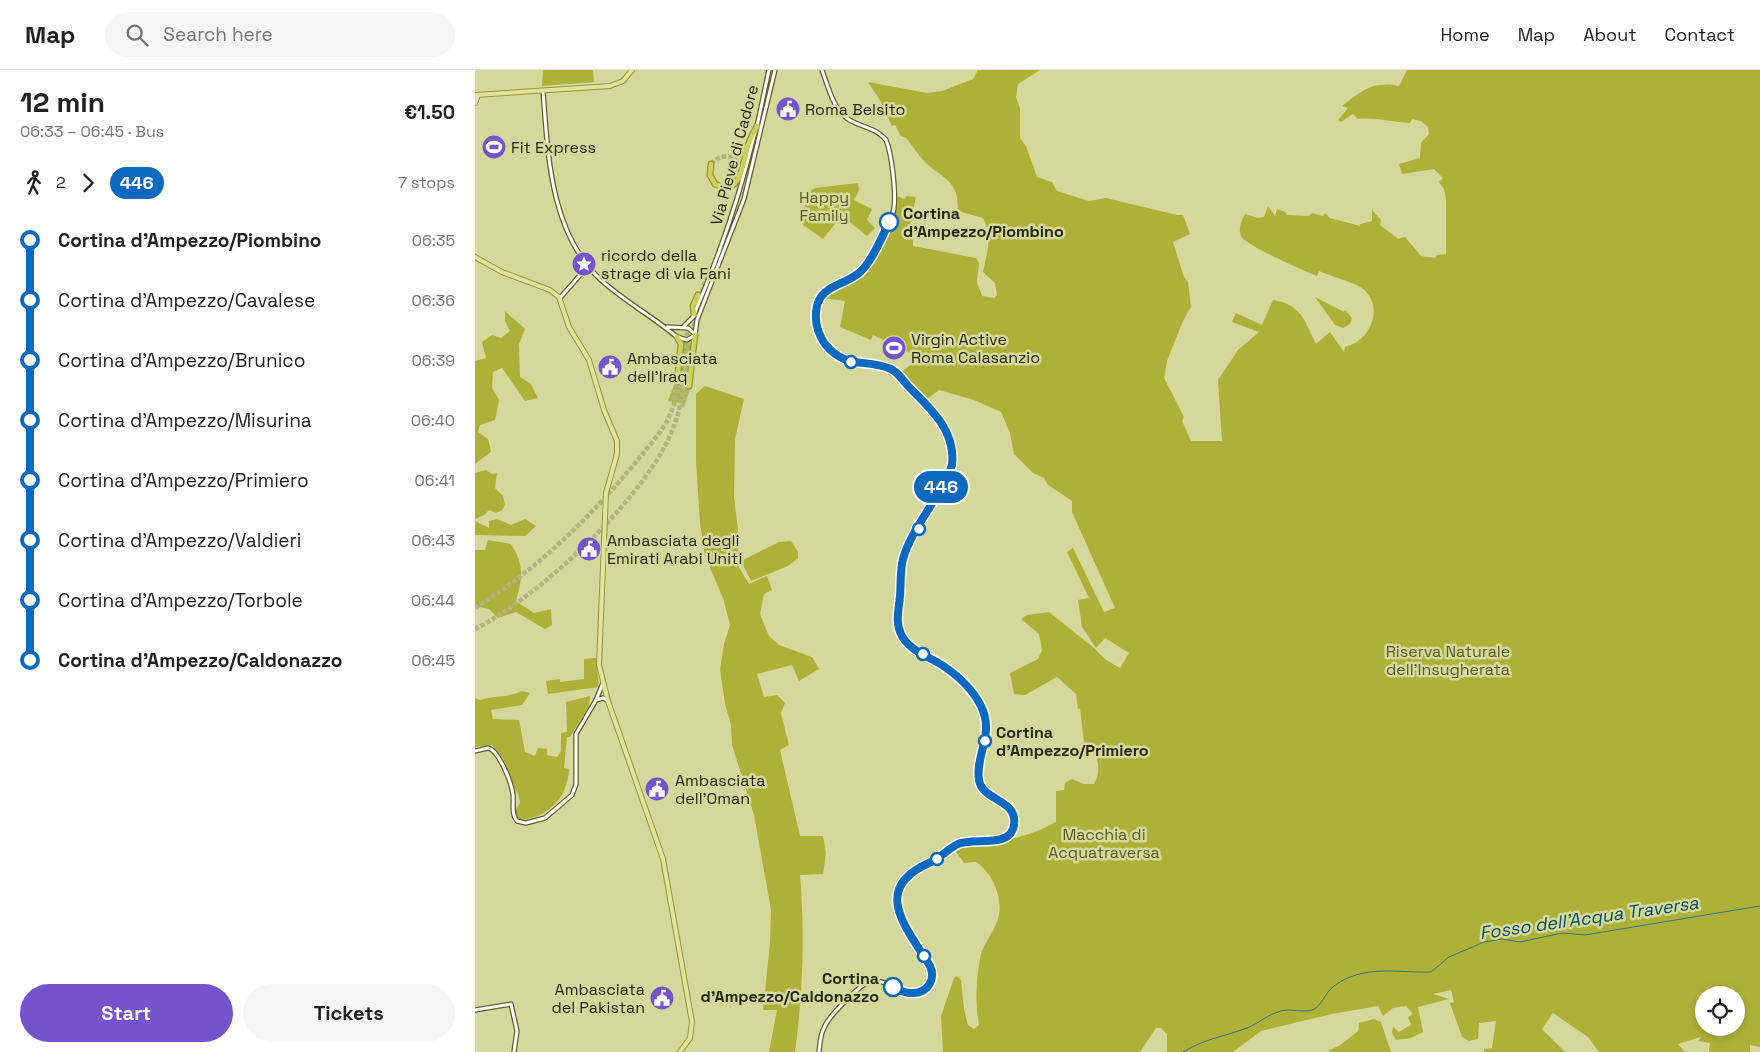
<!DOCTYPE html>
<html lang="en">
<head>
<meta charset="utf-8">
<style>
  :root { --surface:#fff; --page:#f6f6f6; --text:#202124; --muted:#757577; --line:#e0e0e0; --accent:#7354ce }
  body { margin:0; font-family:"Space Grotesk",sans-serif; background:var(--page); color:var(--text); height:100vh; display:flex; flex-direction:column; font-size:19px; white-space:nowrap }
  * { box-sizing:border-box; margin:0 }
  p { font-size:16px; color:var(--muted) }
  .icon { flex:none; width:28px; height:28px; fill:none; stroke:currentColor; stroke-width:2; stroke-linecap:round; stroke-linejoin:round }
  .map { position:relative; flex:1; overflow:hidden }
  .details { display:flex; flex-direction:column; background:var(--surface); width:475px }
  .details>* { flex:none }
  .badge { padding:0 10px; border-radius:16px; font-size:18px; line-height:32px }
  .fabs { position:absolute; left:1220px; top:916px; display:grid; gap:10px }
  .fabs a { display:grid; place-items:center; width:50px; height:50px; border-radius:50%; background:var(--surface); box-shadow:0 2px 8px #0003; font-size:25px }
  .map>.badge { position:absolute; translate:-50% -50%; box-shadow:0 0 0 2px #fff }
  .legs { display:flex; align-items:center; gap:8px; height:55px; padding:0 20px; font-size:16px }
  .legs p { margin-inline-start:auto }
  .summary { display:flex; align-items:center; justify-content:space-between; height:85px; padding:0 20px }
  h1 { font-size:28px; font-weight:600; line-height:38px }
  .cta { display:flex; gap:10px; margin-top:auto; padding:10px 20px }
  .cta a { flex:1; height:58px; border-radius:30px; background:var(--accent); color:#fff; font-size:20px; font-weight:600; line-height:58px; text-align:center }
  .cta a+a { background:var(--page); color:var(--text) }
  ul { padding:0 20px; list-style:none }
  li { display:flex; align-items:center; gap:18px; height:60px; font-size:19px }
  li i { display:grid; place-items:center; width:8px; height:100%; margin:0 6px; background:currentColor }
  li i::after { content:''; width:12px; height:12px; margin:-6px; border:4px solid; border-radius:50%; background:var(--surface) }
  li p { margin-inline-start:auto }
  li:first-child i { background:linear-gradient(#0000 50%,currentColor 0) }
  li:last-child i { background:linear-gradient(currentColor 50%,#0000 0) }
  header { display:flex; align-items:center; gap:30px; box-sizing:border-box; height:70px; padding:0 25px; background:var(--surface); border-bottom:1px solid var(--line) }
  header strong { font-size:24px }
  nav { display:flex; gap:28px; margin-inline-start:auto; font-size:18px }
  .search { width:350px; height:45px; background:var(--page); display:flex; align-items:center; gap:12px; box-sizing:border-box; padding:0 18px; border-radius:28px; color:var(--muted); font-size:19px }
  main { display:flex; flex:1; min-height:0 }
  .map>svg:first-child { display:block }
  .green { fill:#aeb138; fill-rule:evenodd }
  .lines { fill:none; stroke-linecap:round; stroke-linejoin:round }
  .stream { stroke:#397385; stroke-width:1 }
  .highway-tunnel { stroke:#b1b57f; stroke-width:4.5; stroke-dasharray:4.5 2; stroke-linecap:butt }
  .minor-casing { stroke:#5f6128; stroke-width:5.5 }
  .major-casing { stroke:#939640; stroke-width:6 }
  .highway-casing { stroke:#939640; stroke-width:7 }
  .minor { stroke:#fff; stroke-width:3 }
  .major { stroke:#e1e39c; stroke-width:4 }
  .highway { stroke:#cdd15a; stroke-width:4.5 }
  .line-1-casing { stroke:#fff; stroke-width:11 }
  .line-1 { stroke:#0c69bf; stroke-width:8 }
  .stop-1-dot { fill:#fff; stroke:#0c69bf; stroke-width:2.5 }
  .labels { text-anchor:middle; stroke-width:5; stroke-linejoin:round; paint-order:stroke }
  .poi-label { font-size:16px; fill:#26270f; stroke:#d4d89b; text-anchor:start }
  .street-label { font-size:16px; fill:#26270f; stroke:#d4d89b }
  .park-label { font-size:16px; fill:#5a5c25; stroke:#d4d89b }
  .stop-label { font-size:16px; font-weight:bold; fill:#26270f; stroke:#d4d89b; text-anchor:start }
  .water-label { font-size:18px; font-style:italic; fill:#054c67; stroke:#d4d89b }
</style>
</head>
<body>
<header>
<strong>Map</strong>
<div class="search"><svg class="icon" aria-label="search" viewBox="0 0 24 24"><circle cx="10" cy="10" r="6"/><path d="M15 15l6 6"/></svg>Search here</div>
<nav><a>Home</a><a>Map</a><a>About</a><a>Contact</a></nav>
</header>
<main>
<section class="details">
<div class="summary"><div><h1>12 min</h1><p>06:33 – 06:45 · Bus</p></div><b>€1.50</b></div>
<div class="legs"><svg class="icon" aria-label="walk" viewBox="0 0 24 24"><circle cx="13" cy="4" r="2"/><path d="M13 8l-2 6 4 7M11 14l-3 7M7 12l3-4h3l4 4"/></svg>2<svg class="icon" aria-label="forward" viewBox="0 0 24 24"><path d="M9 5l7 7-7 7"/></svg><b class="badge" style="background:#0c69bf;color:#fff">446</b><p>7 stops</p></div>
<ul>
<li><i style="color:#0c69bf"></i><b>Cortina d'Ampezzo/Piombino</b><p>06:35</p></li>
<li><i style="color:#0c69bf"></i><span>Cortina d'Ampezzo/Cavalese</span><p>06:36</p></li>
<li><i style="color:#0c69bf"></i><span>Cortina d'Ampezzo/Brunico</span><p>06:39</p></li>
<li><i style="color:#0c69bf"></i><span>Cortina d'Ampezzo/Misurina</span><p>06:40</p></li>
<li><i style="color:#0c69bf"></i><span>Cortina d'Ampezzo/Primiero</span><p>06:41</p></li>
<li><i style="color:#0c69bf"></i><span>Cortina d'Ampezzo/Valdieri</span><p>06:43</p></li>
<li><i style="color:#0c69bf"></i><span>Cortina d'Ampezzo/Torbole</span><p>06:44</p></li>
<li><i style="color:#0c69bf"></i><b>Cortina d'Ampezzo/Caldonazzo</b><p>06:45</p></li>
</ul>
<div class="cta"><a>Start</a><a>Tickets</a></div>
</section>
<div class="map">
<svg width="1285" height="982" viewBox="0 0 1285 982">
  <rect width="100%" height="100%" fill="#d4d89b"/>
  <path class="green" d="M68,0H118L119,12L67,16Z
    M503,0H565L543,14L541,27L545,39V68L551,76L562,107L577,112L582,121L614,131L631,128L702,145H708L715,164L698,172L709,207L713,212L716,237L708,251L692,291L689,308L709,347L707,351L716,371H747L743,310L763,280L784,262L757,252L761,243L787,255L798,230C827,235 829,250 841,274L855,262L869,282L870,277C895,272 910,237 888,219C881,213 855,206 844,201L842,206C828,200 771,176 766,166C763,159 766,151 770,144L783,148L789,147L793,136L800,146L802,139L810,142L812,145L834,146L837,143L848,146L850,143L855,148L885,156V154L897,151V140L906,150L905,155L923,169L930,167L946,186L960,188L962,185L971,184V130L969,119L964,112L968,108L959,99L927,104L924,94L945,88L946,73L954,64L953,57L946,51L937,49L935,53C916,52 901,47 883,49L878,44L866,52L863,50L873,38L867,36C888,20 898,11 924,16L932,0H1285V977L1275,975V982H1234L1235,973L1223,971L1226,967L1203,974L1210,982H1124L1113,967L1078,943L1067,959L1090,982H1009V979L1017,978L1021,951L1004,953L1003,969L994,971L987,967L975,933L979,932L976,920L958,924L974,929L943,937L948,962L936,968L921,970L917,963L918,957L924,962L936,955L933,947L938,944L931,936L918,938L908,946L903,936L857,944L786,961L758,982H692V964L686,958H681L665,982H468L466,946L479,908L482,906L486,910L489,939L493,955L499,959L504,955C500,934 501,910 505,889C507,876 516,866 521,854C531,833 519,804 501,792L489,793L479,779L484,775C523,771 546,771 581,752V721L589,720L590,713L597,709L609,714H619C627,700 623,686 614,674L609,673L605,638L603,639L601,624L582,607L550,625L539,624L535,603L563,589L567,580L564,564L546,549L552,545L574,542L619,578L631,590L645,598L654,583L630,568L621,578L607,557L603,530L614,528L592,482L598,478L629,542L640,538L597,442V431L573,415L569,408L558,403L539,384L535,363L526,342L499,330L464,320L451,330L428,307L426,302L445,288L398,265L396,270L365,257L370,231L347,228C359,214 378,212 391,199L421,140L422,126L429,129L432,126L441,127L435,157L438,158V176L501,188L504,193L502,212L507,226L519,228L522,225L520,213L508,202C512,182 518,167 508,148L483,141C483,112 473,111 453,95C445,88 438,76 431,68L426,66L420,55L417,56L405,30L393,12L452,23L467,21L498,9ZM1229,925H1261V958H1229Z
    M383,113L384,120L379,130L397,139L392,150L400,158L392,166L371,149L368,152L364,149L348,169L328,155L331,124L340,118Z
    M840,227L869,242L870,240L877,248L875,254L868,258L860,255Z
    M30,241L50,259L44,274L45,307L56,314L63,328L50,331L27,298L18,302L17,318L24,330L20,350L5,355L3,362L13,369L16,382L0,394V291L11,288L7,272L17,265L26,268L35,261L30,251Z
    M207,271H217L216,316L210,333L193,331L205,299Z
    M230,316L269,329L260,369L259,427L264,468L262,494L274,514L292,506L297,520L289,524L285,544L294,566L304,575L337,587L344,599L324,611L317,595L282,604L289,627L302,625L310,633L306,643L314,675L305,680L325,766H348L351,783L348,804L325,805C330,864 328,923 320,982H294L302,940H288L295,873L296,840L279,745L257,675L256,655L250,634L245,600L249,574L255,555L248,528L230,486L225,453L221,391V324Z
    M11,400L17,404L22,403L20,418L28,426L30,435L27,440L21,443L14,440L9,445L0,449V403Z
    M22,449L36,455L50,449L61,456L50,466L0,465V451L14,458V451Z
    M13,470L36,474C49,495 48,507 41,531L59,543L76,539L77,555L70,559L41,542L23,548L14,539L0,536V480H10Z
    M316,471L323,482V488L313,496L276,511L266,491L304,472Z
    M121,588L124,617L73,624L71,611L85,609V612L109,609V589Z
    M47,621L55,623L47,635L16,640L18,649L44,650L50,682L60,686L63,678L72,679V685L82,687L86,681V663L92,662L91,632L115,626L114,636L95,667H92L89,698L94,699C93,727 74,747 46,750L41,747L40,741L45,733L43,724L36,711L28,688L17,675L0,677V628L5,630C20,625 32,628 47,621Z
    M899,949L906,952L916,982H855L854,980L864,976L883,961L884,953Z"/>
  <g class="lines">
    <path class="stream" d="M708,982C731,968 748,967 772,958C784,953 792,945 806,941C816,938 827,943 837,940C846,938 850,922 859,916C888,894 924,903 956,902L974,887L1009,872L1027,869L1045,872L1087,863L1110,865L1285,836"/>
    <path class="highway-tunnel" d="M291,11L292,0
      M296,15L297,0
      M236,94C246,82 263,84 267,100
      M228,216L234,204
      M219,240L230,214
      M198,330L202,312
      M207,337L214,316
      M0,538C64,498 118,445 165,387C177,372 191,357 197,340C209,309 207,277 216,247
      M0,559C65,526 174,425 199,356C212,321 209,283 221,249"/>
    <defs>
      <path id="minor" d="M68,21C73,85 75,163 126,210C149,231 177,246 202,267L212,270L220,265L222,250L269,129L300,0
        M282,56L294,0
        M85,228L113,196
        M192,257L213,258L220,264
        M208,257L218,247C244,187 265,126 280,62
        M121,630L128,628L132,630
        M0,681L13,678C24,680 37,714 38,725C39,734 36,744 42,751L51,753L70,748L97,725L101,714V664L121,630L128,613
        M0,940L36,934L42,961L39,982
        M344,982C345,974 345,965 349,958C353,947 385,914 396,911C414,907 438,938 453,916C474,886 392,841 433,804C441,797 453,794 462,788C470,784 475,778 483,774C498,767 534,779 539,756C544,730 512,732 505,714C498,695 520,665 506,636C497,618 479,602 463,592C453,587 442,582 434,575C421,564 423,548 424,533C425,518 424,501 429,487C440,455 465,427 477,395C481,361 456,339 435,318C429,312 423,303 416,299C393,289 373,300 353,277C348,272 344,265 342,258C330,217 366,219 386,202C396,192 417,152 419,138C421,123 417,84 411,70C402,58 385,57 373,49C358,39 353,16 347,0"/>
      <path id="major" d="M0,25L135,16L148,11L157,0
        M0,33L3,25
        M0,187L27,202L75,220L84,227L94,257L114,290L129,340L142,371V384L131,423L124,595L133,631L188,789L217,952L215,968L205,982"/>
      <path id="highway" d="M236,94L235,105L240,114C265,127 268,96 272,78C274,71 278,64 282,56
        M219,244L218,236L223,225
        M202,267L206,274L202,312
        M214,316L220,265"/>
    </defs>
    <use href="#minor" class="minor-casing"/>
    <use href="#major" class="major-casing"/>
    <use href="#highway" class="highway-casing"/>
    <use href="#minor" class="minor"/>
    <use href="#major" class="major"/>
    <use href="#highway" class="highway"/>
  </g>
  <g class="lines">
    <defs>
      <path id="line-1" d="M414,152C407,167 400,185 389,198C374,217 343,212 341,242C340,254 343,264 350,274C371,300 390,288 416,299C423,302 429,312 435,318C456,339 481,361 477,395C466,427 437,457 428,489C425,500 426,514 425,526C424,539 420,552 426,564C433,580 453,586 467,595C482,605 498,620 506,636C520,664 500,685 504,710C507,731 543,729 539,755C536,779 499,767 483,774C473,779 465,788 454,793C395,819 432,858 455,896C461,909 453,923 438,923C431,924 424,920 418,917"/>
    </defs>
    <use href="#line-1" class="line-1-casing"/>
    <use href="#line-1" class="line-1"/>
  </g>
  <defs>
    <symbol id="civic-disc" viewBox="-11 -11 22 22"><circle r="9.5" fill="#7354ce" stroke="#d4d89b"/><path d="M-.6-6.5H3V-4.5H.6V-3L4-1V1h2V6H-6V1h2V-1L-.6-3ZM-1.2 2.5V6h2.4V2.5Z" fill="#fff"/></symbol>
    <symbol id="stadium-disc" viewBox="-11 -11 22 22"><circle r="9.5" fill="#7354ce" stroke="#d4d89b"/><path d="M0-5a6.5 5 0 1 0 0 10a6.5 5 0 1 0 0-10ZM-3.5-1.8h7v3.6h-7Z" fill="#fff"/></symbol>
    <symbol id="sight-disc" viewBox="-11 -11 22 22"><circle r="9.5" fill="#7354ce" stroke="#d4d89b"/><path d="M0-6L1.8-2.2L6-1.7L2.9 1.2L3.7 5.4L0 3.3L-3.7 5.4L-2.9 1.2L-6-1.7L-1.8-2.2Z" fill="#fff"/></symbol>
  </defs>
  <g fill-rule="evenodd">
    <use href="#civic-disc" x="299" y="25" width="28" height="28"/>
    <use href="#stadium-disc" x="5" y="63" width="28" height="28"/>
    <use href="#sight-disc" x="95" y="180" width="28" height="28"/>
    <use href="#stadium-disc" x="405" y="264" width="28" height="28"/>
    <use href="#civic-disc" x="121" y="283" width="28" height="28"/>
    <use href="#civic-disc" x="100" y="465" width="28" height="28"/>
    <use href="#civic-disc" x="168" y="705" width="28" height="28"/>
    <use href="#civic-disc" x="173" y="914" width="28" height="28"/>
  </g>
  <g class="stop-1-dot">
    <circle cx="414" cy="152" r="9"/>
    <circle cx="376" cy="292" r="6"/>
    <circle cx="444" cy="459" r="6"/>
    <circle cx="448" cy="584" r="6"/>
    <circle cx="510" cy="671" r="6"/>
    <circle cx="462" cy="789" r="6"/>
    <circle cx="449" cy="886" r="6"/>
    <circle cx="418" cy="917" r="9"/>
  </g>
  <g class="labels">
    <g class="poi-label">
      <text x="330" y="45">Roma Belsito</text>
      <text x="36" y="83">Fit Express</text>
      <text x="126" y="191">ricordo della<tspan x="126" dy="18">strage di via Fani</tspan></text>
      <text x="436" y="275">Virgin Active<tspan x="436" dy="18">Roma Calasanzio</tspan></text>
      <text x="152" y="294">Ambasciata<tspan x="152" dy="18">dell'Iraq</tspan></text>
      <text x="132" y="476">Ambasciata degli<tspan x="132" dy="18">Emirati Arabi Uniti</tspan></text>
      <text x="200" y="716">Ambasciata<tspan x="200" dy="18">dell'Oman</tspan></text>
      <text x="170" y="925" text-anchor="end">Ambasciata<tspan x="170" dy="18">del Pakistan</tspan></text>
    </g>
    <g class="street-label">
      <text transform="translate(259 85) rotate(-75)" y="6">Via Pieve di Cadore</text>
    </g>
    <g class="park-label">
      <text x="349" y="133">Happy<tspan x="349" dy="18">Family</tspan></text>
      <text x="973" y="587">Riserva Naturale<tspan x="973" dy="18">dell'Insugherata</tspan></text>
      <text x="629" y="770">Macchia di<tspan x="629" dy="18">Acquatraversa</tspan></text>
    </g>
    <g class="stop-label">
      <text x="428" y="149">Cortina<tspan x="428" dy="18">d'Ampezzo/Piombino</tspan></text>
      <text x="521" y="668">Cortina<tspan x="521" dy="18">d'Ampezzo/Primiero</tspan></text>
      <text x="404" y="914" text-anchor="end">Cortina<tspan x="404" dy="18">d'Ampezzo/Caldonazzo</tspan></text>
    </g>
    <g class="water-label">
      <text transform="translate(1114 848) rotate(-8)" y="6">Fosso dell'Acqua Traversa</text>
    </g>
  </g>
</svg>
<div class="fabs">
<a><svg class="icon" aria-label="locate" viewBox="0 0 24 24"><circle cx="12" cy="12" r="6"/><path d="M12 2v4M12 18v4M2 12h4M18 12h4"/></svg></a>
</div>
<b class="badge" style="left:466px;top:417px;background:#0c69bf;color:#fff">446</b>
</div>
</main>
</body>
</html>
